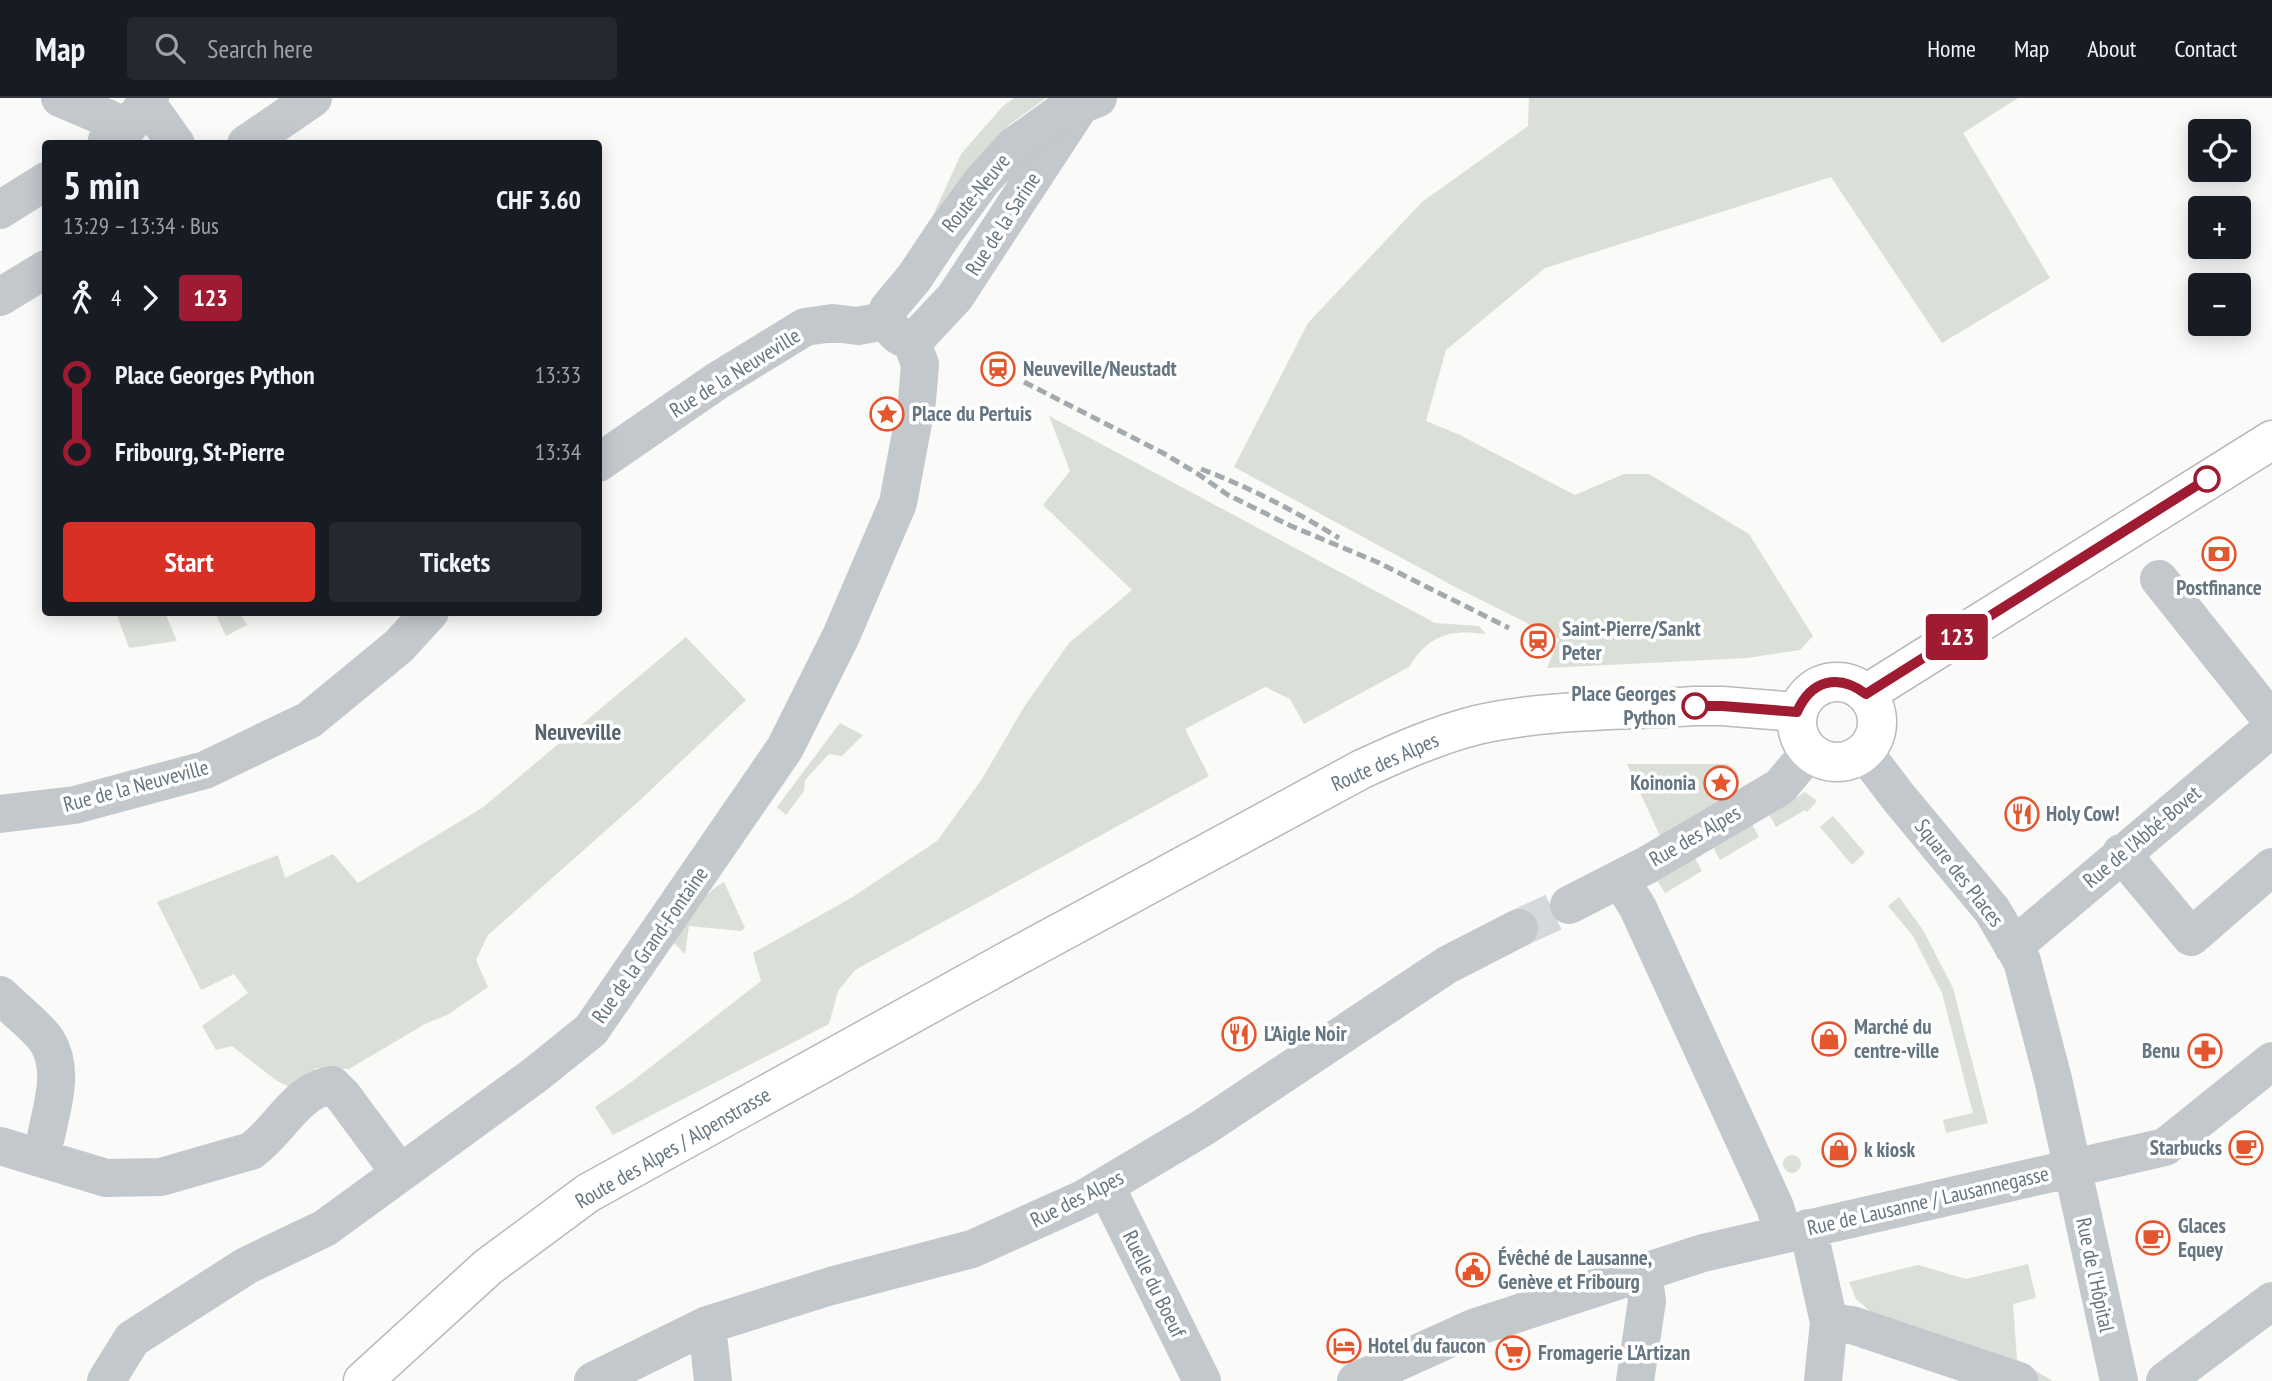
<!DOCTYPE html>
<html lang="en">
<head>
<meta charset="utf-8">
<style>
  :root { --surface:#171b24; --page:#242831; --text:#f1f3f6; --muted:#9ea1a6; --line:#363941; --accent:#d93025 }
  body { margin:0; font-family:"PT Sans Narrow",sans-serif; background:var(--page); color:var(--text); height:100vh; display:flex; flex-direction:column; font-size:26px; white-space:nowrap }
  * { box-sizing:border-box; margin:0 }
  p { font-size:23px; color:var(--muted) }
  .icon { flex:none; width:38px; height:38px; fill:none; stroke:currentColor; stroke-width:2; stroke-linecap:round; stroke-linejoin:round }
  .map { position:relative; flex:1; overflow:hidden }
  .drawer { position:absolute; left:42px; top:42px; width:560px; height:476px; display:flex; flex-direction:column; background:var(--surface); border-radius:7px; box-shadow:0 4px 18px #0003 }
  .drawer>* { flex:none }
  .badge { padding:0 14px; border-radius:5px; font-size:24px; line-height:46px }
  .controls { position:absolute; left:2188px; top:21px; display:grid; gap:14px }
  .controls a { display:grid; place-items:center; width:63px; height:63px; border-radius:7px; background:var(--surface); box-shadow:0 4px 18px #0003; font-size:35px }
  .map>.badge { position:absolute; translate:-50% -50%; box-shadow:0 0 0 4px #fff }
  .legs { display:flex; align-items:center; gap:10px; height:77px; padding:0 21px; font-size:23px }
  .legs p { margin-inline-start:auto }
  .head { display:flex; align-items:center; justify-content:space-between; height:119px; padding:0 21px }
  h1 { font-size:38px; font-weight:800; line-height:52px }
  .action { display:flex; gap:14px; margin-top:auto; padding:14px 21px }
  .action a { flex:1; height:80px; border-radius:7px; background:var(--accent); color:#fff; font-size:28px; font-weight:800; line-height:80px; text-align:center }
  .action a+a { background:var(--page); color:var(--text) }
  ul { padding:0 21px; list-style:none }
  li { display:flex; align-items:center; gap:24px; height:77px; font-size:26px }
  li i { display:grid; place-items:center; width:10px; height:100%; margin:0 9px; background:currentColor }
  li i::after { content:''; width:18px; height:18px; margin:-9px; border:5px solid; border-radius:50%; background:var(--surface) }
  li p { margin-inline-start:auto }
  li:first-child i { background:linear-gradient(#0000 50%,currentColor 0) }
  li:last-child i { background:linear-gradient(currentColor 50%,#0000 0) }
  header { display:flex; align-items:center; gap:42px; box-sizing:border-box; height:98px; padding:0 35px; background:var(--surface); border-bottom:2px solid var(--line) }
  header strong { font-size:33px }
  nav { display:flex; gap:38px; margin-inline-start:auto; font-size:24px }
  .search { width:490px; height:63px; background:var(--page); display:flex; align-items:center; gap:18px; box-sizing:border-box; padding:0 24px; border-radius:7px; color:var(--muted); font-size:26px }
  .map>svg:first-child { display:block }
  .green { fill:#dadfd7 }
  .lines { fill:none; stroke-linecap:round; stroke-linejoin:round }
  .minor-tunnel { stroke:#d5d9db; stroke-width:38; stroke-dasharray:38 19; stroke-linecap:butt }
  .major-casing { stroke:#b5babe; stroke-width:41 }
  .minor { stroke:#c3c8cc; stroke-width:38 }
  .major { stroke:#fff; stroke-width:38 }
  .rail { stroke:#a2aab0; stroke-width:5; stroke-dasharray:10 5; stroke-linecap:butt }
  .minor-bridge { stroke:#c3c8cc; stroke-width:38 }
  .line-1-casing { stroke:#fff; stroke-width:16 }
  .line-1 { stroke:#9e1b32; stroke-width:10 }
  .stop-1-dot { fill:#fff; stroke:#9e1b32; stroke-width:3.5 }
  .labels { text-anchor:middle; stroke-width:7; stroke-linejoin:round; paint-order:stroke }
  .street-label { font-size:21px; fill:#657683; stroke:#fff }
  .poi-label { font-size:21px; font-weight:bold; fill:#657683; stroke:#fff; text-anchor:start }
  .stop-label { font-size:21px; font-weight:bold; fill:#657683; stroke:#fff; text-anchor:end }
  .neighbourhood-label { font-size:23px; font-weight:bold; fill:#57646e; stroke:#fff }
</style>
</head>
<body>
<header>
<strong>Map</strong>
<div class="search"><svg class="icon" aria-label="search" viewBox="0 0 24 24"><circle cx="10" cy="10" r="6"/><path d="M15 15l6 6"/></svg>Search here</div>
<nav><a>Home</a><a>Map</a><a>About</a><a>Contact</a></nav>
</header>
<div class="map">
<svg width="2272" height="1283" viewBox="0 0 2272 1283">
  <rect width="100%" height="100%" fill="#fafaf8"/>
  <path class="green" d="M1014,0H1046L1010,26L970,70L929,126L961,56L1003,8Z
    M1529,0H2018L1963,35L2050,180L1942,245L1831,79L1545,170L1446,252L1426,323L1460,337L1575,397L1624,376H1649L1749,436L1813,538L1800,552L1747,560L1547,570L1559,541L1457,490L1234,369L1308,225L1422,104L1528,28Z
    M1049,318L1435,525L1479,528L1486,536C1449,531 1429,537 1409,569L1304,626L1290,601L1265,589L1185,631L1209,678L855,872L838,893L829,926L613,1037L595,1009L630,985L761,883L753,855L851,800L937,743L982,681L1024,609L1069,545L1132,492L1043,407L1070,373Z
    M116,515H165L177,543L129,550Z
    M215,515H240L247,527L226,538Z
    M686,539L746,602L639,703L488,837L476,862L488,889L449,916L425,926L349,971L316,970L294,991L277,983L232,948L216,952L202,928L248,895L234,876L201,892L157,804L278,757L285,780L333,756L358,785L482,710Z
    M840,625L863,637L842,658L829,656L805,682L804,693L786,717L777,709Z
    M1627,666H1727C1743,674 1741,686 1733,699L1660,738Z
    M1805,694L1817,703L1807,714L1805,712L1776,729L1769,716Z
    M1833,718L1865,755L1852,767L1820,729Z
    M1752,726L1759,739L1720,762L1713,749Z
    M1695,760L1702,773L1665,795L1657,782Z
    M724,784L745,830L741,833L689,828L685,856L674,845C684,826 705,793 724,784Z
    M1899,799L1923,832L1953,890L1988,1025L1946,1035L1943,1022L1973,1015L1942,895L1913,838L1888,808Z
    M1783 1066a9 9 0 1 1 18 0a9 9 0 1 1-18 0Z
    M2028,1166L2036,1200L2013,1206L2017,1262L2053,1283H2037L1879,1221L1856,1201L1849,1184L1918,1167L1966,1181Z"/>
  <g class="lines">
    <path class="minor-tunnel" d="M1519,830L1569,807"/>
    <defs>
      <path id="major" d="M1797 624a40 40 0 1 1 80 0a40 40 0 1 1-80 0Z
        M1866,596L2272,342
        M363,1283L488,1169L588,1095L1013,860L1362,671C1399,654 1437,637 1477,627C1546,611 1624,613 1695,608H1722L1797,614"/>
    </defs>
    <use href="#major" class="major-casing"/>
    <path class="minor" d="M60,0L128,29
      M146,4L176,46
      M107,42L128,29L150,0
      M246,46L313,0
      M0,112L46,83
      M0,199L46,171
      M884,223L888,211L914,180L942,138L982,83L1014,48
      M912,245L955,199L1085,0
      M598,365L717,283L805,229L833,225L858,228L884,223
      M2159,481L2272,623
      M1864,654L1899,700L1992,812L2022,863L2053,981L2119,1283
      M0,716L75,707L205,672L309,622L399,548L430,514
      M2121,755L2191,839L2272,769
      M1620,781L1638,810L1775,1109L1783,1135
      M1569,807L1647,767L1780,689L1809,654
      M2013,849L2272,630
      M0,897C13,910 38,929 47,943C65,972 52,1008 46,1039
      M0,1048L106,1080L161,1079L251,1053C280,1033 295,993 332,987L343,998L400,1075
      M1106,1089L1202,1283
      M1808,1130L1829,1224L1823,1283
      M1829,1224L1852,1227L2019,1283
      M707,1227L713,1283
      M106,1283L132,1241L246,1168L325,1130L535,977L591,932L785,650L841,538L898,405L917,303L920,266L912,245L898,237L884,223
      M593,1283L707,1227L831,1188L972,1151L1083,1101L1204,1029L1447,867L1519,830
      M1356,1283L1473,1230L1703,1155L2165,1049L2272,963
      M1635,1283L1647,1203L1643,1174
      M2165,1283L2272,1203"/>
    <use href="#major" class="major"/>
    <path class="rail" d="M1024,284L1163,355L1198,376L1228,397L1291,428L1377,464L1509,530
      M1201,371C1249,389 1295,413 1339,440"/>
    <path class="minor-bridge" d="M1014,48L1060,15L1098,0"/>
  </g>
  <g class="lines">
    <defs>
      <path id="line-1" d="M1695,608H1722L1797,614C1811,582 1838,575 1866,596L2207,381"/>
    </defs>
    <use href="#line-1" class="line-1-casing"/>
    <use href="#line-1" class="line-1"/>
  </g>
  <defs>
    <symbol id="station-ring" viewBox="-11 -11 22 22"><circle r="9.5" fill="#fff" stroke="#e4572e" stroke-width="1.5"/><path d="M-3-6H3Q5-6 5-4V2Q5 4 3 4L4.5 6H3L1.5 4h-3L-3 6H-4.5L-3 4Q-5 4-5 2V-4Q-5-6-3-6ZM-3.5-4v3h7v-3ZM-3.5 1v1.5H-2V1ZM2 1v1.5H3.5V1Z" fill="#e4572e"/></symbol>
    <symbol id="sight-ring" viewBox="-11 -11 22 22"><circle r="9.5" fill="#fff" stroke="#e4572e" stroke-width="1.5"/><path d="M0-6L1.8-2.2L6-1.7L2.9 1.2L3.7 5.4L0 3.3L-3.7 5.4L-2.9 1.2L-6-1.7L-1.8-2.2Z" fill="#e4572e"/></symbol>
    <symbol id="bank-ring" viewBox="-11 -11 22 22"><circle r="9.5" fill="#fff" stroke="#e4572e" stroke-width="1.5"/><path d="M-6-4H6V4H-6ZM0-2.3a2.3 2.3 0 1 0 0 4.6a2.3 2.3 0 1 0 0-4.6Z" fill="#e4572e"/></symbol>
    <symbol id="restaurant-ring" viewBox="-11 -11 22 22"><circle r="9.5" fill="#fff" stroke="#e4572e" stroke-width="1.5"/><path d="M-5-6h1v4h1v-4h1v4h1v-4h1v5L-1.5 .5V6h-2V.5L-5-1ZM5-6V6H3V1.5H1.5Q1.5-4 5-6Z" fill="#e4572e"/></symbol>
    <symbol id="shop-ring" viewBox="-11 -11 22 22"><circle r="9.5" fill="#fff" stroke="#e4572e" stroke-width="1.5"/><path d="M-5-2.5h2.3a2.7 3.5 0 0 1 5.4 0H5L5.5 6h-11ZM-1.5-2.5h3a1.5 2.3 0 0 0-3 0Z" fill="#e4572e"/></symbol>
    <symbol id="pharmacy-ring" viewBox="-11 -11 22 22"><circle r="9.5" fill="#fff" stroke="#e4572e" stroke-width="1.5"/><path d="M-2-6h4v4h4v4h-4v4h-4v-4h-4v-4h4Z" fill="#e4572e"/></symbol>
    <symbol id="cafe-ring" viewBox="-11 -11 22 22"><circle r="9.5" fill="#fff" stroke="#e4572e" stroke-width="1.5"/><path d="M-5.5-4.5H6V0H3Q3 3.5 0 3.5H-2.5Q-5.5 3.5-5.5 0ZM3-3.2v2h1.7v-2ZM-6 4.5H4V6H-6Z" fill="#e4572e"/></symbol>
    <symbol id="civic-ring" viewBox="-11 -11 22 22"><circle r="9.5" fill="#fff" stroke="#e4572e" stroke-width="1.5"/><path d="M-.6-6.5H3V-4.5H.6V-3L4-1V1h2V6H-6V1h2V-1L-.6-3ZM-1.2 2.5V6h2.4V2.5Z" fill="#e4572e"/></symbol>
    <symbol id="hotel-ring" viewBox="-11 -11 22 22"><circle r="9.5" fill="#fff" stroke="#e4572e" stroke-width="1.5"/><path d="M-6-4.5h1.5V1H6V5H4.5V3h-9V5H-6ZM-4 0a1.8 1.8 0 1 1 3.6 0ZM.5 0V-2.5h3Q6-2.5 6 0Z" fill="#e4572e"/></symbol>
    <symbol id="supermarket-ring" viewBox="-11 -11 22 22"><circle r="9.5" fill="#fff" stroke="#e4572e" stroke-width="1.5"/><path d="M-6-5.5h2.5l.6 2H6L4.5 2H-2.5L-4.4-4H-6ZM-1.5 3.2a1.3 1.3 0 1 0 .1 0ZM3 3.2a1.3 1.3 0 1 0 .1 0Z" fill="#e4572e"/></symbol>
  </defs>
  <g fill-rule="evenodd">
    <use href="#station-ring" x="979" y="252" width="38" height="38"/>
    <use href="#sight-ring" x="868" y="297" width="38" height="38"/>
    <use href="#bank-ring" x="2200" y="437" width="38" height="38"/>
    <use href="#station-ring" x="1519" y="524" width="38" height="38"/>
    <use href="#sight-ring" x="1702" y="666" width="38" height="38"/>
    <use href="#restaurant-ring" x="2003" y="697" width="38" height="38"/>
    <use href="#restaurant-ring" x="1220" y="917" width="38" height="38"/>
    <use href="#shop-ring" x="1810" y="922" width="38" height="38"/>
    <use href="#pharmacy-ring" x="2186" y="934" width="38" height="38"/>
    <use href="#cafe-ring" x="2227" y="1031" width="38" height="38"/>
    <use href="#shop-ring" x="1820" y="1033" width="38" height="38"/>
    <use href="#cafe-ring" x="2134" y="1121" width="38" height="38"/>
    <use href="#civic-ring" x="1454" y="1153" width="38" height="38"/>
    <use href="#hotel-ring" x="1325" y="1229" width="38" height="38"/>
    <use href="#supermarket-ring" x="1494" y="1236" width="38" height="38"/>
  </g>
  <g class="stop-1-dot">
    <circle cx="2207" cy="381" r="12"/>
    <circle cx="1695" cy="608" r="12"/>
  </g>
  <g class="labels">
    <g class="street-label">
      <text transform="translate(976 95) rotate(-51)" y="7">Route-Neuve</text>
      <text transform="translate(1003 126) rotate(-57)" y="7">Rue de la Sarine</text>
      <text transform="translate(735 275) rotate(-32)" y="7">Rue de la Neuveville</text>
      <text transform="translate(1385 664) rotate(-24)" y="7">Route des Alpes</text>
      <text transform="translate(136 688) rotate(-15)" y="7">Rue de la Neuveville</text>
      <text transform="translate(1695 738) rotate(-30)" y="7">Rue des Alpes</text>
      <text transform="translate(2142 739) rotate(-40)" y="7">Rue de l'Abbé-Bovet</text>
      <text transform="translate(1959 775) rotate(52)" y="7">Square des Places</text>
      <text transform="translate(650 847) rotate(-55)" y="7">Rue de la Grand-Fontaine</text>
      <text transform="translate(673 1050) rotate(-30)" y="7">Route des Alpes / Alpenstrasse</text>
      <text transform="translate(1077 1101) rotate(-27)" y="7">Rue des Alpes</text>
      <text transform="translate(1928 1103) rotate(-13)" y="7">Rue de Lausanne / Lausannegasse</text>
      <text transform="translate(2095 1177) rotate(78)" y="7">Rue de l'Hôpital</text>
      <text transform="translate(1154 1186) rotate(64)" y="7">Ruelle du Boeuf</text>
    </g>
    <g class="poi-label">
      <text x="1023" y="278">Neuveville/Neustadt</text>
      <text x="912" y="323">Place du Pertuis</text>
      <text x="2219" y="497" text-anchor="middle">Postfinance</text>
      <text x="1562" y="538">Saint-Pierre/Sankt<tspan x="1562" dy="24">Peter</tspan></text>
      <text x="1696" y="692" text-anchor="end">Koinonia</text>
      <text x="2046" y="723">Holy Cow!</text>
      <text x="1854" y="936">Marché du<tspan x="1854" dy="24">centre-ville</tspan></text>
      <text x="1264" y="943">L’Aigle Noir</text>
      <text x="2180" y="960" text-anchor="end">Benu</text>
      <text x="2222" y="1057" text-anchor="end">Starbucks</text>
      <text x="1864" y="1059">k kiosk</text>
      <text x="2178" y="1135">Glaces<tspan x="2178" dy="24">Equey</tspan></text>
      <text x="1498" y="1167">Évêché de Lausanne,<tspan x="1498" dy="24">Genève et Fribourg</tspan></text>
      <text x="1368" y="1255">Hotel du faucon</text>
      <text x="1538" y="1262">Fromagerie L'Artizan</text>
    </g>
    <g class="stop-label">
      <text x="1676" y="603">Place Georges<tspan x="1676" dy="24">Python</tspan></text>
    </g>
    <g class="neighbourhood-label">
      <text x="578" y="642">Neuveville</text>
    </g>
  </g>
</svg>
<div class="controls">
<a><svg class="icon" aria-label="locate" viewBox="0 0 24 24"><circle cx="12" cy="12" r="6"/><path d="M12 2v4M12 18v4M2 12h4M18 12h4"/></svg></a>
<a>+</a>
<a>−</a>
</div>
<b class="badge" style="left:1957px;top:539px;background:#9e1b32;color:#fff">123</b>
<section class="drawer">
<div class="head"><div><h1>5 min</h1><p>13:29 – 13:34 · Bus</p></div><b>CHF 3.60</b></div>
<div class="legs"><svg class="icon" aria-label="walk" viewBox="0 0 24 24"><circle cx="13" cy="4" r="2"/><path d="M13 8l-2 6 4 7M11 14l-3 7M7 12l3-4h3l4 4"/></svg>4<svg class="icon" aria-label="forward" viewBox="0 0 24 24"><path d="M9 5l7 7-7 7"/></svg><b class="badge" style="background:#9e1b32;color:#fff">123</b></div>
<ul>
<li><i style="color:#9e1b32"></i><b>Place Georges Python</b><p>13:33</p></li>
<li><i style="color:#9e1b32"></i><b>Fribourg, St-Pierre</b><p>13:34</p></li>
</ul>
<div class="action"><a>Start</a><a>Tickets</a></div>
</section>
</div>
</body>
</html>
